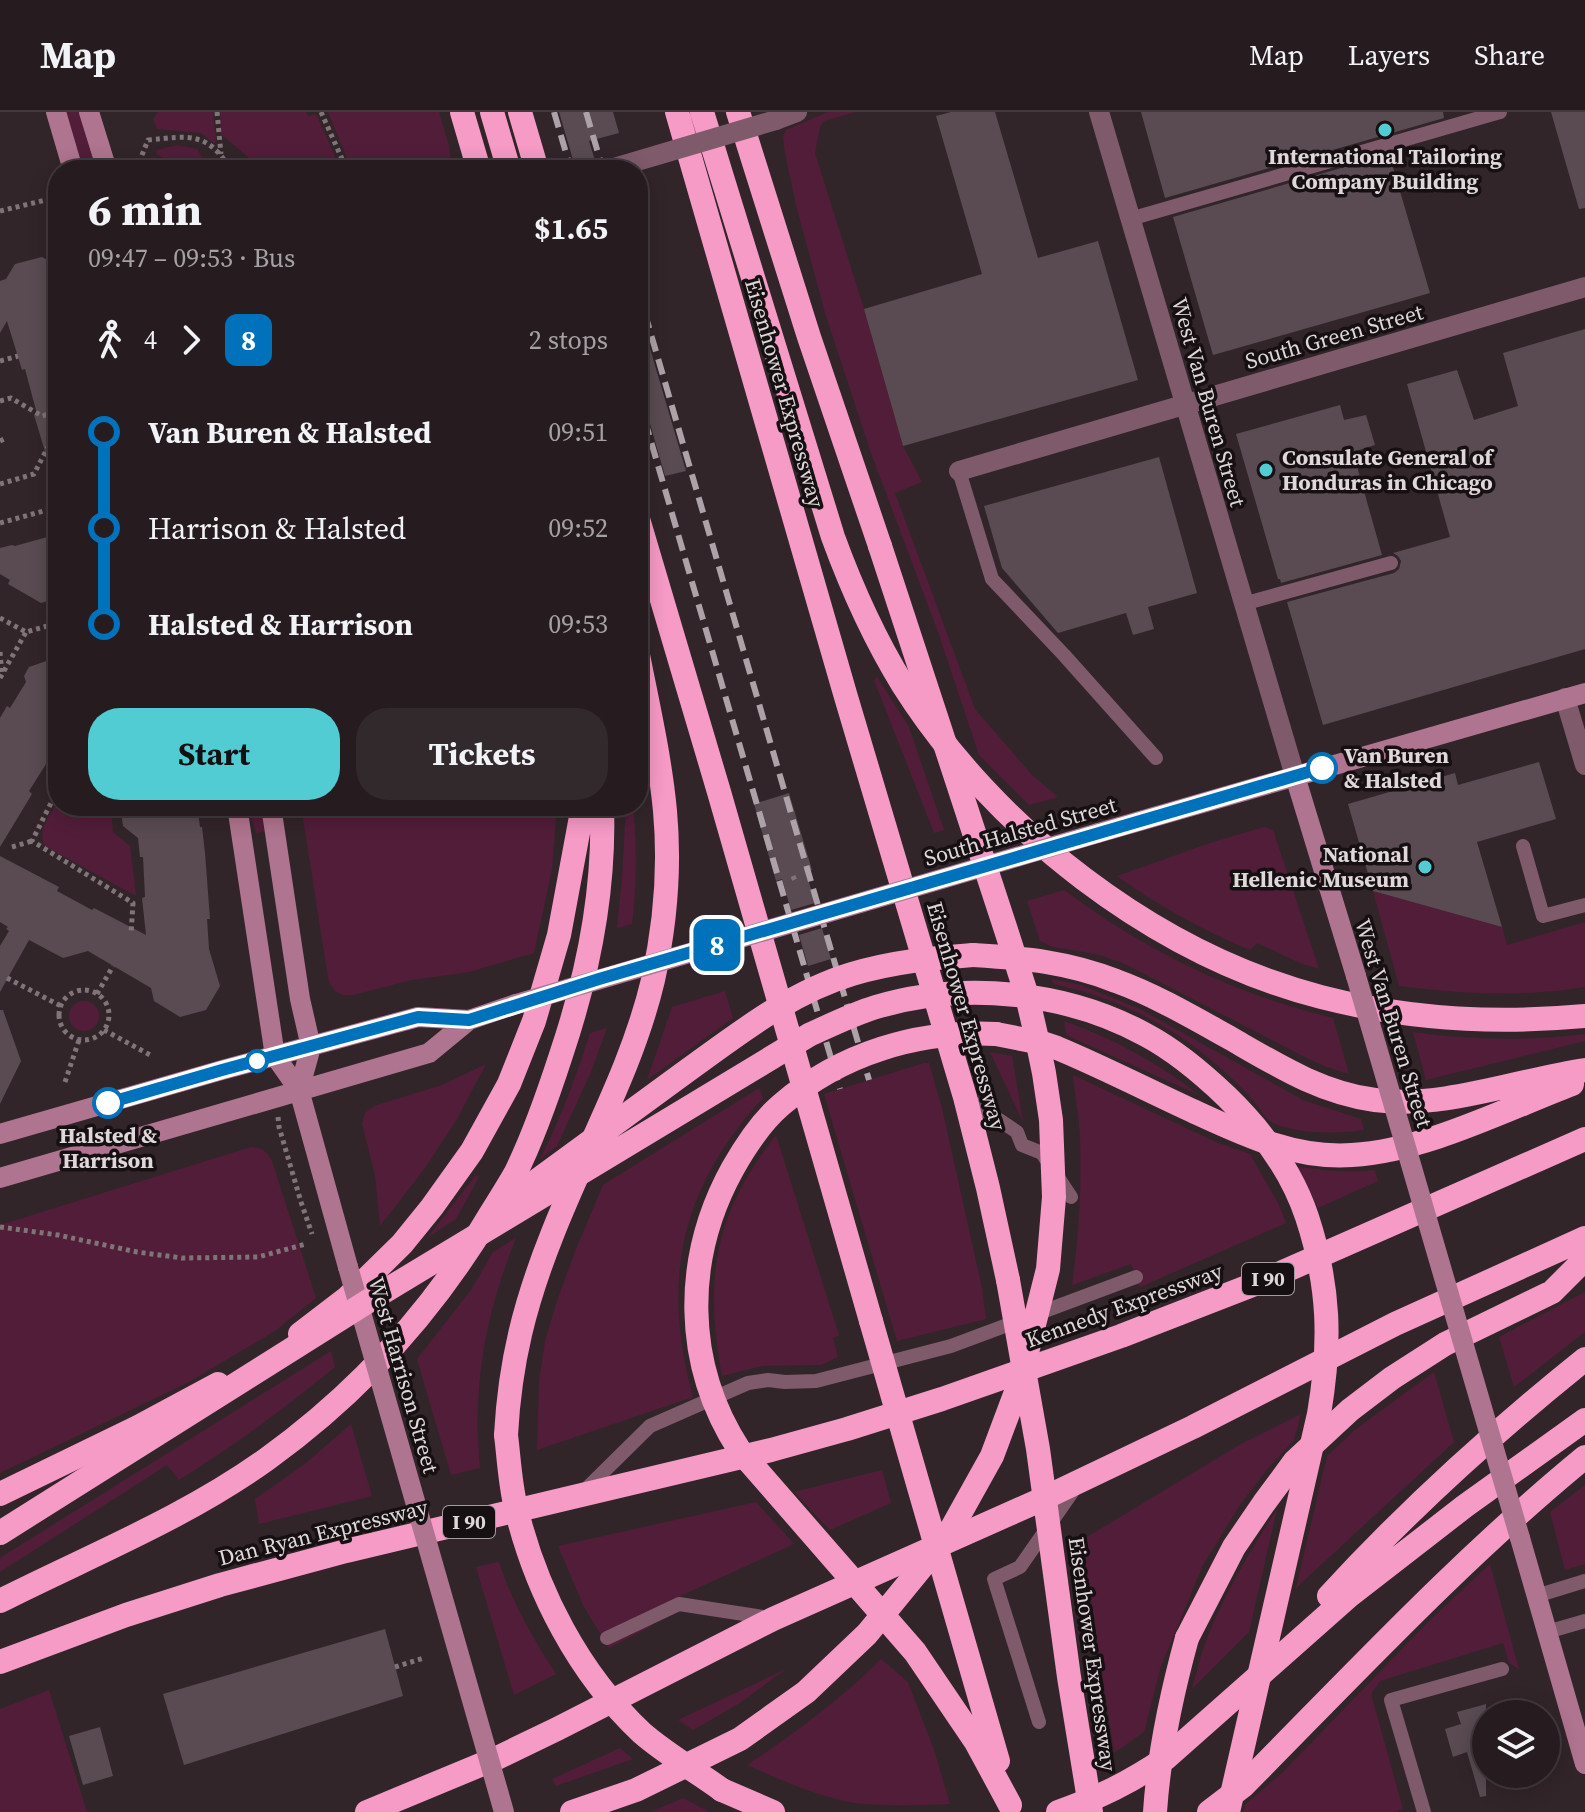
<!DOCTYPE html>
<html lang="en">
<head>
<meta charset="utf-8">
<style>
  :root { --surface:#261c20; --page:#32292d; --text:#f1f3f6; --muted:#a4a1a5; --line:#423a3e; --accent:#51ccd3 }
  body { margin:0; font-family:"Source Serif 4",serif; background:var(--page); color:var(--text); height:100vh; display:flex; flex-direction:column; font-size:30px; white-space:nowrap }
  * { box-sizing:border-box; margin:0 }
  p { font-size:26px; color:var(--muted) }
  .icon { flex:none; width:44px; height:44px; fill:none; stroke:currentColor; stroke-width:2; stroke-linecap:round; stroke-linejoin:round }
  .map { position:relative; flex:1; overflow:hidden }
  .sheet { position:absolute; left:48px; top:48px; width:600px; height:656px; display:flex; flex-direction:column; background:var(--surface); border-radius:32px; box-shadow:0 4px 20px #0003,0 0 0 2px var(--line) }
  .sheet>* { flex:none }
  .badge { padding:0 16px; border-radius:12px; font-size:28px; line-height:52px }
  .tools { position:absolute; left:1472px; top:1588px; display:grid; gap:16px }
  .tools a { display:grid; place-items:center; width:88px; height:88px; border-radius:50%; background:var(--surface); box-shadow:0 4px 20px #0003,0 0 0 2px var(--line); font-size:40px }
  .map>.badge { position:absolute; translate:-50% -50%; box-shadow:0 0 0 4px #fff }
  .legs { display:flex; align-items:center; gap:12px; height:88px; padding:0 40px; font-size:26px }
  .legs p { margin-inline-start:auto }
  .head { display:flex; align-items:center; justify-content:space-between; height:136px; padding:0 40px }
  h1 { font-size:44px; font-weight:700; line-height:60px }
  .button { display:flex; gap:16px; margin-top:auto; padding:16px 40px }
  .button a { flex:1; height:92px; border-radius:32px; background:var(--accent); color:#111; font-size:32px; font-weight:700; line-height:92px; text-align:center }
  .button a+a { background:var(--page); color:var(--text) }
  ul { padding:0 40px; list-style:none }
  li { display:flex; align-items:center; gap:28px; height:96px; font-size:30px }
  li i { display:grid; place-items:center; width:12px; height:100%; margin:0 10px; background:currentColor }
  li i::after { content:''; width:20px; height:20px; margin:-10px; border:6px solid; border-radius:50%; background:var(--surface) }
  li p { margin-inline-start:auto }
  li:first-child i { background:linear-gradient(#0000 50%,currentColor 0) }
  li:last-child i { background:linear-gradient(currentColor 50%,#0000 0) }
  header { display:flex; align-items:center; gap:48px; box-sizing:border-box; height:112px; padding:0 40px; background:var(--surface); border-bottom:2px solid var(--line) }
  header strong { font-size:38px }
  nav { display:flex; gap:44px; margin-inline-start:auto; font-size:28px }
  .map>svg:first-child { display:block }
  .green { fill:#521d39 }
  .building { fill:#594b51 }
  .lines { fill:none; stroke-linecap:round; stroke-linejoin:round }
  .path { stroke:#7f7478; stroke-width:5; stroke-dasharray:4 4; stroke-linecap:butt }
  .service { stroke:#7f5a6b; stroke-width:14 }
  .pedestrian { stroke:#7f5a6b; stroke-width:20 }
  .minor { stroke:#7f5a6b; stroke-width:20 }
  .tertiary { stroke:#7f5a6b; stroke-width:20 }
  .secondary { stroke:#af748f; stroke-width:20 }
  .motorway { stroke:#f69ac6; stroke-width:24 }
  .rail { stroke:#aca2a7; stroke-width:6; stroke-dasharray:16 8; stroke-linecap:butt }
  .pedestrian-bridge { stroke:#7f5a6b; stroke-width:20 }
  .secondary-bridge { stroke:#af748f; stroke-width:20 }
  .motorway-bridge { stroke:#f69ac6; stroke-width:24 }
  .line-1-casing { stroke:#fff; stroke-width:18 }
  .line-1 { stroke:#0072bc; stroke-width:12 }
  .poi-dot { fill:#51ccd3; stroke:#161012; stroke-width:3 }
  .stop-1-dot { fill:#fff; stroke:#0072bc; stroke-width:4 }
  .labels { text-anchor:middle; stroke-width:7; stroke-linejoin:round; paint-order:stroke }
  .shield { fill:#161012; stroke:#a39b9f; stroke-width:2 }
  .shield-label { font-size:20px; font-weight:bold; fill:#e0d7db }
  .poi-label { font-size:22px; font-weight:bold; fill:#e0d7db; stroke:#161012 }
  .street-label { font-size:22px; fill:#e0d7db; stroke:#161012 }
  .stop-label { font-size:22px; font-weight:bold; fill:#e0d7db; stroke:#161012; text-anchor:start }
</style>
</head>
<body>
<header>
<strong>Map</strong>
<nav><a>Map</a><a>Layers</a><a>Share</a></nav>
</header>
<div class="map">
<svg width="1585" height="1700" viewBox="0 0 1585 1700">
  <rect width="100%" height="100%" fill="#32252a"/>
  <path class="green" d="M64,0H79L96,57L81,58Z
    M158,0H213L216,30L214,31L201,21L157,17L153,7Z
    M220,0H306L308,4L316,2L341,58H263L221,22Z
    M328,0H439L449,34L452,58H352Z
    M828,0H856L824,9L820,15L815,41L864,197L903,334L922,370L895,381L975,597L1032,663L1058,685L1029,693L979,643L938,520L871,341L825,201L796,93L785,41L783,25L786,18Z
    M177,33L197,37L208,53L207,57C187,60 173,53 156,42L157,38Z
    M877,565L909,615L944,718L934,721L874,568Z
    M58,689V694H111L113,720L130,734L136,784L45,734C36,719 50,704 58,689Z
    M248,694H261L265,719L256,721Z
    M301,694H557L552,757L534,841L469,860L412,868L353,883H343L335,879L329,870L327,859Z
    M626,694H633C637,734 637,772 632,812L617,816L622,766Z
    M1264,715L1273,718L1319,857L1300,851L1257,831L1250,838C1202,818 1159,794 1117,764L1210,731Z
    M1064,778C1147,840 1232,881 1333,906L1349,962L1327,955L1307,946L1123,851L1096,842L1053,835L1040,829L1027,789Z
    M1373,779L1502,815L1507,833L1585,810V875C1524,885 1460,882 1399,874Z
    M1051,867L1081,873L1140,897L1303,988L1361,1007L1364,1018C1339,1022 1296,1022 1273,1011C1265,1007 1259,995 1253,988C1245,979 1236,970 1227,962C1178,916 1119,886 1054,872Z
    M725,879L733,906L647,968L672,895Z
    M69 904a15 15 0 1 1 30 0a15 15 0 1 1-30 0Z
    M1064,909C1113,926 1158,951 1199,983L1066,923Z
    M607,916L591,960L557,1034L540,1047C561,1006 576,965 590,921Z
    M1413,920C1469,928 1528,929 1585,922V929L1426,968Z
    M990,940L1012,944L1023,1010Z
    M924,951H929L942,996L982,1176L986,1207L897,1229L824,982Z
    M486,952L457,1007L425,1056L380,1114L375,1063L362,1011L365,1001L374,994L442,973Z
    M1073,963L1216,1030L1250,1042L1278,1091L1286,1111L1140,1175L1131,1152L1072,1173C1079,1123 1082,1074 1080,1025C1079,1004 1075,984 1073,963Z
    M759,976L763,986C680,1076 661,1169 693,1285L537,1338L539,1269L545,1229L558,1186L576,1137L603,1073Z
    M776,1023L838,1220L839,1223L833,1226L838,1245L821,1253L762,1254L722,1264C704,1166 714,1103 776,1023Z
    M251,1035C263,1036 267,1039 272,1049L316,1186L275,1219L189,1270L0,1361V1113Z
    M1298,1055C1324,1058 1349,1061 1375,1058L1378,1069L1318,1096Z
    M476,1063L479,1065L456,1107L427,1126Z
    M516,1126C485,1203 472,1274 480,1356L451,1363L417,1247L471,1178L493,1140Z
    M1585,1180V1220L1514,1275L1499,1225Z
    M331,1239L335,1255C285,1296 234,1334 179,1368L167,1353L0,1460V1446Z
    M1434,1260L1454,1330L1296,1476L1327,1344L1356,1317Z
    M1301,1302L1294,1328L1269,1355L1240,1393L1203,1453L1161,1554L1144,1620L1114,1641L1082,1428L1241,1332Z
    M351,1312L372,1384L259,1412L255,1387L306,1351Z
    M882,1358L891,1391L830,1418L794,1380Z
    M1585,1373V1452L1565,1458L1550,1400Z
    M756,1390L794,1432L674,1487L647,1501L653,1513L609,1536L584,1495L558,1434Z
    M1277,1397L1249,1520L1192,1577C1196,1562 1200,1545 1206,1529C1224,1483 1250,1439 1277,1397Z
    M499,1450C512,1490 533,1527 556,1562L514,1583L476,1455Z
    M1490,1452L1519,1557L1509,1551L1503,1531L1380,1569L1371,1582L1403,1697L1392,1700H1244L1245,1693L1283,1660L1428,1510Z
    M881,1547L908,1570L934,1638L950,1692C919,1693 886,1695 855,1691C818,1685 781,1668 747,1653C795,1621 840,1588 881,1547Z
    M786,1557L740,1591L693,1618L678,1608Z
    M49,1578L87,1700H0V1597Z
    M620,1636L633,1647L556,1674L552,1667Z
    M683,1686L709,1700H651Z"/>
  <path class="building" d="M559,0H613L619,21L589,29L596,52L594,58H576Z
    M951,0H995L1038,146L1098,129L1138,268L903,334L864,197L982,162L936,4Z
    M1141,0H1443L1444,6L1165,86Z
    M1551,0H1585V96L1579,97Z
    M1389,42L1430,181L1213,243L1173,105Z
    M42,145L58,154V366H53L34,303L37,302L25,257L22,258L7,209L0,221V169L6,167L15,152Z
    M644,216L686,359L665,364L638,270V217Z
    M1585,217V537L1323,613L1287,490L1394,461L1399,457L1401,449L1398,444L1393,441L1450,425L1407,272L1457,258L1474,308L1518,294L1503,241Z
    M1340,293L1344,308L1366,303L1375,333L1353,340L1382,443L1281,471L1280,467H1278L1236,322Z
    M1159,345L1197,481L1148,495L1154,517L1133,523L1126,501L1058,521L1002,456L984,394Z
    M58,422V486L41,491L8,472L10,468L0,462V436L12,433L15,434Z
    M58,545V633L29,679L32,682L0,735V606L7,594L10,596L26,570L24,564L29,555Z
    M1539,650L1556,707L1477,730L1502,815L1373,779L1348,692L1455,661L1458,673Z
    M789,681L812,758L806,760L815,791L791,798L782,767L776,769L754,692Z
    M120,694H197L200,715H202L205,741L210,807H207L209,837L220,874L206,898L180,905L154,889L151,876L88,839L63,846L29,828L0,880V834L9,819L6,817L8,815L0,810V744L59,775L57,779L92,798L94,796L146,823L142,786L145,785L143,745H140L138,726L123,714Z
    M822,816L831,847L808,854L799,823Z
    M0,898H3L21,949L0,992Z
    M385,1517L403,1584L184,1653L163,1582Z
    M1486,1592V1684L1480,1685L1467,1640L1453,1645L1445,1617L1461,1612L1457,1600Z
    M100,1615L113,1664L83,1673L69,1624Z"/>
  <g class="lines">
    <path class="path" d="M217,0L221,42
      M321,0L347,58
      M136,58L148,28C190,24 207,19 231,58
      M0,99L54,86
      M0,249L18,244
      M0,289L11,286L42,304L58,299
      M0,329L4,327
      M0,372L34,362L49,333L58,330
      M0,411L58,395
      M0,506L26,520L58,511
      M0,540L2,562
      M0,566L26,520
      M58,677L32,729L133,791L131,822
      M12,735L32,729
      M793,764L795,769
      M7,866L61,894
      M59 903a25 25 0 1 1 50 0a25 25 0 1 1-50 0Z
      M97,882L113,854
      M104,918L152,944
      M65,970L79,928
      M278,1005L279,1015L301,1090L312,1122
      M0,1115L58,1123L137,1140L182,1146L258,1145L306,1132
      M395,1555L424,1546"/>
    <path class="service" d="M1130,107L1500,0
      M959,359L992,467L1064,543L1156,646
      M1243,492L1391,451
      M1523,734L1543,804L1585,793
      M965,985L1017,1020L1022,1033L1042,1041L1071,1085
      M582,1381L650,1314L748,1271L768,1268L785,1270L816,1269L951,1234L1136,1165
      M1536,1484L1585,1469
      M1547,1520L1585,1509
      M607,1526L679,1492L770,1506
      M1039,1610L994,1467L1020,1455L1075,1376
      M1424,1700L1391,1588L1502,1557"/>
    <path class="pedestrian" d="M776,8L797,0"/>
    <path class="minor" d="M959,359L1585,175
      M1565,586L1585,653"/>
    <path class="tertiary" d="M1099,0L1295,664"/>
    <path class="secondary" d="M56,0L73,58
      M89,0L107,58
      M1295,664L1356,864
      M237,694L275,944L299,978L348,1155
      M271,694L300,887L311,935L299,978
      M1098,721L1585,581
      M0,1022L222,958L418,905L469,908L516,892
      M0,1066L429,941L469,908
      M1520,1426L1585,1652"/>
    <path class="motorway" d="M462,0L479,58
      M492,0L509,58
      M520,0L537,58
      M677,0L846,585L965,985L988,1076L1008,1168
      M702,0L833,425C852,477 874,526 903,573C994,717 1155,842 1321,885C1406,907 1497,912 1585,904
      M738,0L809,225L880,434
      M638,407L719,680L871,1209
      M973,843C1024,846 1068,850 1116,869C1155,883 1194,906 1230,926C1277,953 1321,981 1375,988C1444,997 1517,968 1585,958
      M996,922L1042,931L1057,936C1103,955 1149,979 1195,1000C1245,1023 1295,1047 1352,1043C1424,1039 1504,998 1572,972
      M300,1222L347,1186L402,1132L432,1095L472,1039L509,972L534,909L559,823L583,694
      M506,1323C510,1249 525,1191 552,1123C585,1038 632,957 653,868C665,814 670,754 665,699C660,646 648,594 638,543
      M0,1382L138,1315L218,1272
      M1329,1484C1408,1398 1494,1320 1585,1247
      M0,1489C89,1444 185,1406 267,1347C357,1282 433,1199 490,1103C498,1090 507,1076 515,1062C534,1024 548,983 561,943C588,863 605,779 602,694
      M1187,1526L1234,1435L1264,1391L1295,1349L1350,1298L1392,1266L1445,1232L1552,1180L1585,1147
      M0,1550L126,1503L220,1473L346,1439L771,1338L847,1317L942,1287L1121,1224L1260,1170L1585,1027
      M722,1678L773,1700
      M367,1700L497,1646L557,1617L773,1507L1036,1390L1193,1315L1395,1212L1585,1126
      M1058,1700C1100,1685 1129,1671 1166,1646L1349,1484L1465,1394L1585,1308
      M1209,1700L1243,1674C1354,1562 1463,1445 1585,1345"/>
    <path class="rail" d="M554,0L571,58
      M586,0L603,58
      M638,178L869,968
      M638,285L840,977"/>
    <path class="pedestrian-bridge" d="M607,58L776,8"/>
    <path class="secondary-bridge" d="M1356,864L1520,1426
      M516,892L1098,721
      M348,1155L504,1700"/>
    <path class="motorway-bridge" d="M996,922C919,918 841,941 781,993C761,1010 746,1033 733,1056C683,1146 683,1252 740,1339L915,1540L976,1630L1010,1693
      M504,1095L531,1073C582,1036 633,998 684,961C737,923 789,881 852,862C892,850 932,846 973,843
      M1008,1168L1038,1337L1069,1565L1091,1700
      M871,1209L998,1649
      M506,1323C509,1347 510,1372 516,1396C536,1479 579,1562 642,1621C666,1642 696,1659 722,1678
      M0,1421L370,1188L809,923C831,913 853,902 876,895C963,869 1066,879 1146,923C1176,939 1203,962 1227,985C1261,1018 1292,1060 1307,1105C1330,1175 1331,1231 1319,1302L1228,1700
      M572,1700L636,1678L740,1627L806,1580L867,1522L948,1423L992,1344L1019,1272L1048,1157L1054,1085L1051,1008L1044,961L1037,927L1027,884L1006,818L880,434
      M1155,1700C1159,1640 1171,1584 1187,1526"/>
  </g>
  <g class="lines">
    <defs>
      <path id="line-1" d="M108,991L222,958L418,905L469,908L599,867L1322,656"/>
    </defs>
    <use href="#line-1" class="line-1-casing"/>
    <use href="#line-1" class="line-1"/>
  </g>
  <g class="poi-dot">
    <circle cx="1385" cy="18" r="8"/>
    <circle cx="1266" cy="358" r="8"/>
    <circle cx="1425" cy="755" r="8"/>
  </g>
  <g class="stop-1-dot">
    <circle cx="1322" cy="656" r="14"/>
    <circle cx="257" cy="949" r="10"/>
    <circle cx="108" cy="991" r="14"/>
  </g>
  <g class="labels">
    <g class="shield">
      <rect x="1242" y="1151" width="52" height="32" rx="6"/>
      <rect x="443" y="1394" width="52" height="32" rx="6"/>
    </g>
    <g class="shield-label">
      <text x="1268" y="1174">I 90</text>
      <text x="469" y="1417">I 90</text>
    </g>
    <g class="poi-label">
      <text x="1385" y="52">International Tailoring<tspan x="1385" dy="25">Company Building</tspan></text>
      <text x="1282" y="353" text-anchor="start">Consulate General of<tspan x="1282" dy="25">Honduras in Chicago</tspan></text>
      <text x="1409" y="750" text-anchor="end">National<tspan x="1409" dy="25">Hellenic Museum</tspan></text>
    </g>
    <g class="street-label">
      <text transform="translate(1334 224) rotate(-16)" y="8">South Green Street</text>
      <text transform="translate(785 281) rotate(74)" y="8">Eisenhower Expressway</text>
      <text transform="translate(1209 290) rotate(74)" y="8">West Van Buren Street</text>
      <text transform="translate(1020 719) rotate(-16)" y="8">South Halsted Street</text>
      <text transform="translate(967 904) rotate(74)" y="8">Eisenhower Expressway</text>
      <text transform="translate(1394 911) rotate(73)" y="8">West Van Buren Street</text>
      <text transform="translate(1124 1193) rotate(-20)" y="8">Kennedy Expressway</text>
      <text transform="translate(404 1263) rotate(74)" y="8">West Harrison Street</text>
      <text transform="translate(323 1420) rotate(-14)" y="8">Dan Ryan Expressway</text>
      <text transform="translate(1093 1542) rotate(82)" y="8">Eisenhower Expressway</text>
    </g>
    <g class="stop-label">
      <text x="1344" y="651">Van Buren<tspan x="1344" dy="25">&amp; Halsted</tspan></text>
      <text x="108" y="1031" text-anchor="middle">Halsted &amp;<tspan x="108" dy="25">Harrison</tspan></text>
    </g>
  </g>
</svg>
<div class="tools">
<a><svg class="icon" aria-label="layers" viewBox="0 0 24 24"><path d="M12 4l9 5-9 5-9-5zM3 14l9 5 9-5"/></svg></a>
</div>
<b class="badge" style="left:717px;top:833px;background:#0072bc;color:#fff">8</b>
<section class="sheet">
<div class="head"><div><h1>6 min</h1><p>09:47 – 09:53 · Bus</p></div><b>$1.65</b></div>
<div class="legs"><svg class="icon" aria-label="walk" viewBox="0 0 24 24"><circle cx="13" cy="4" r="2"/><path d="M13 8l-2 6 4 7M11 14l-3 7M7 12l3-4h3l4 4"/></svg>4<svg class="icon" aria-label="forward" viewBox="0 0 24 24"><path d="M9 5l7 7-7 7"/></svg><b class="badge" style="background:#0072bc;color:#fff">8</b><p>2 stops</p></div>
<ul>
<li><i style="color:#0072bc"></i><b>Van Buren &amp; Halsted</b><p>09:51</p></li>
<li><i style="color:#0072bc"></i><span>Harrison &amp; Halsted</span><p>09:52</p></li>
<li><i style="color:#0072bc"></i><b>Halsted &amp; Harrison</b><p>09:53</p></li>
</ul>
<div class="button"><a>Start</a><a>Tickets</a></div>
</section>
</div>
</body>
</html>
